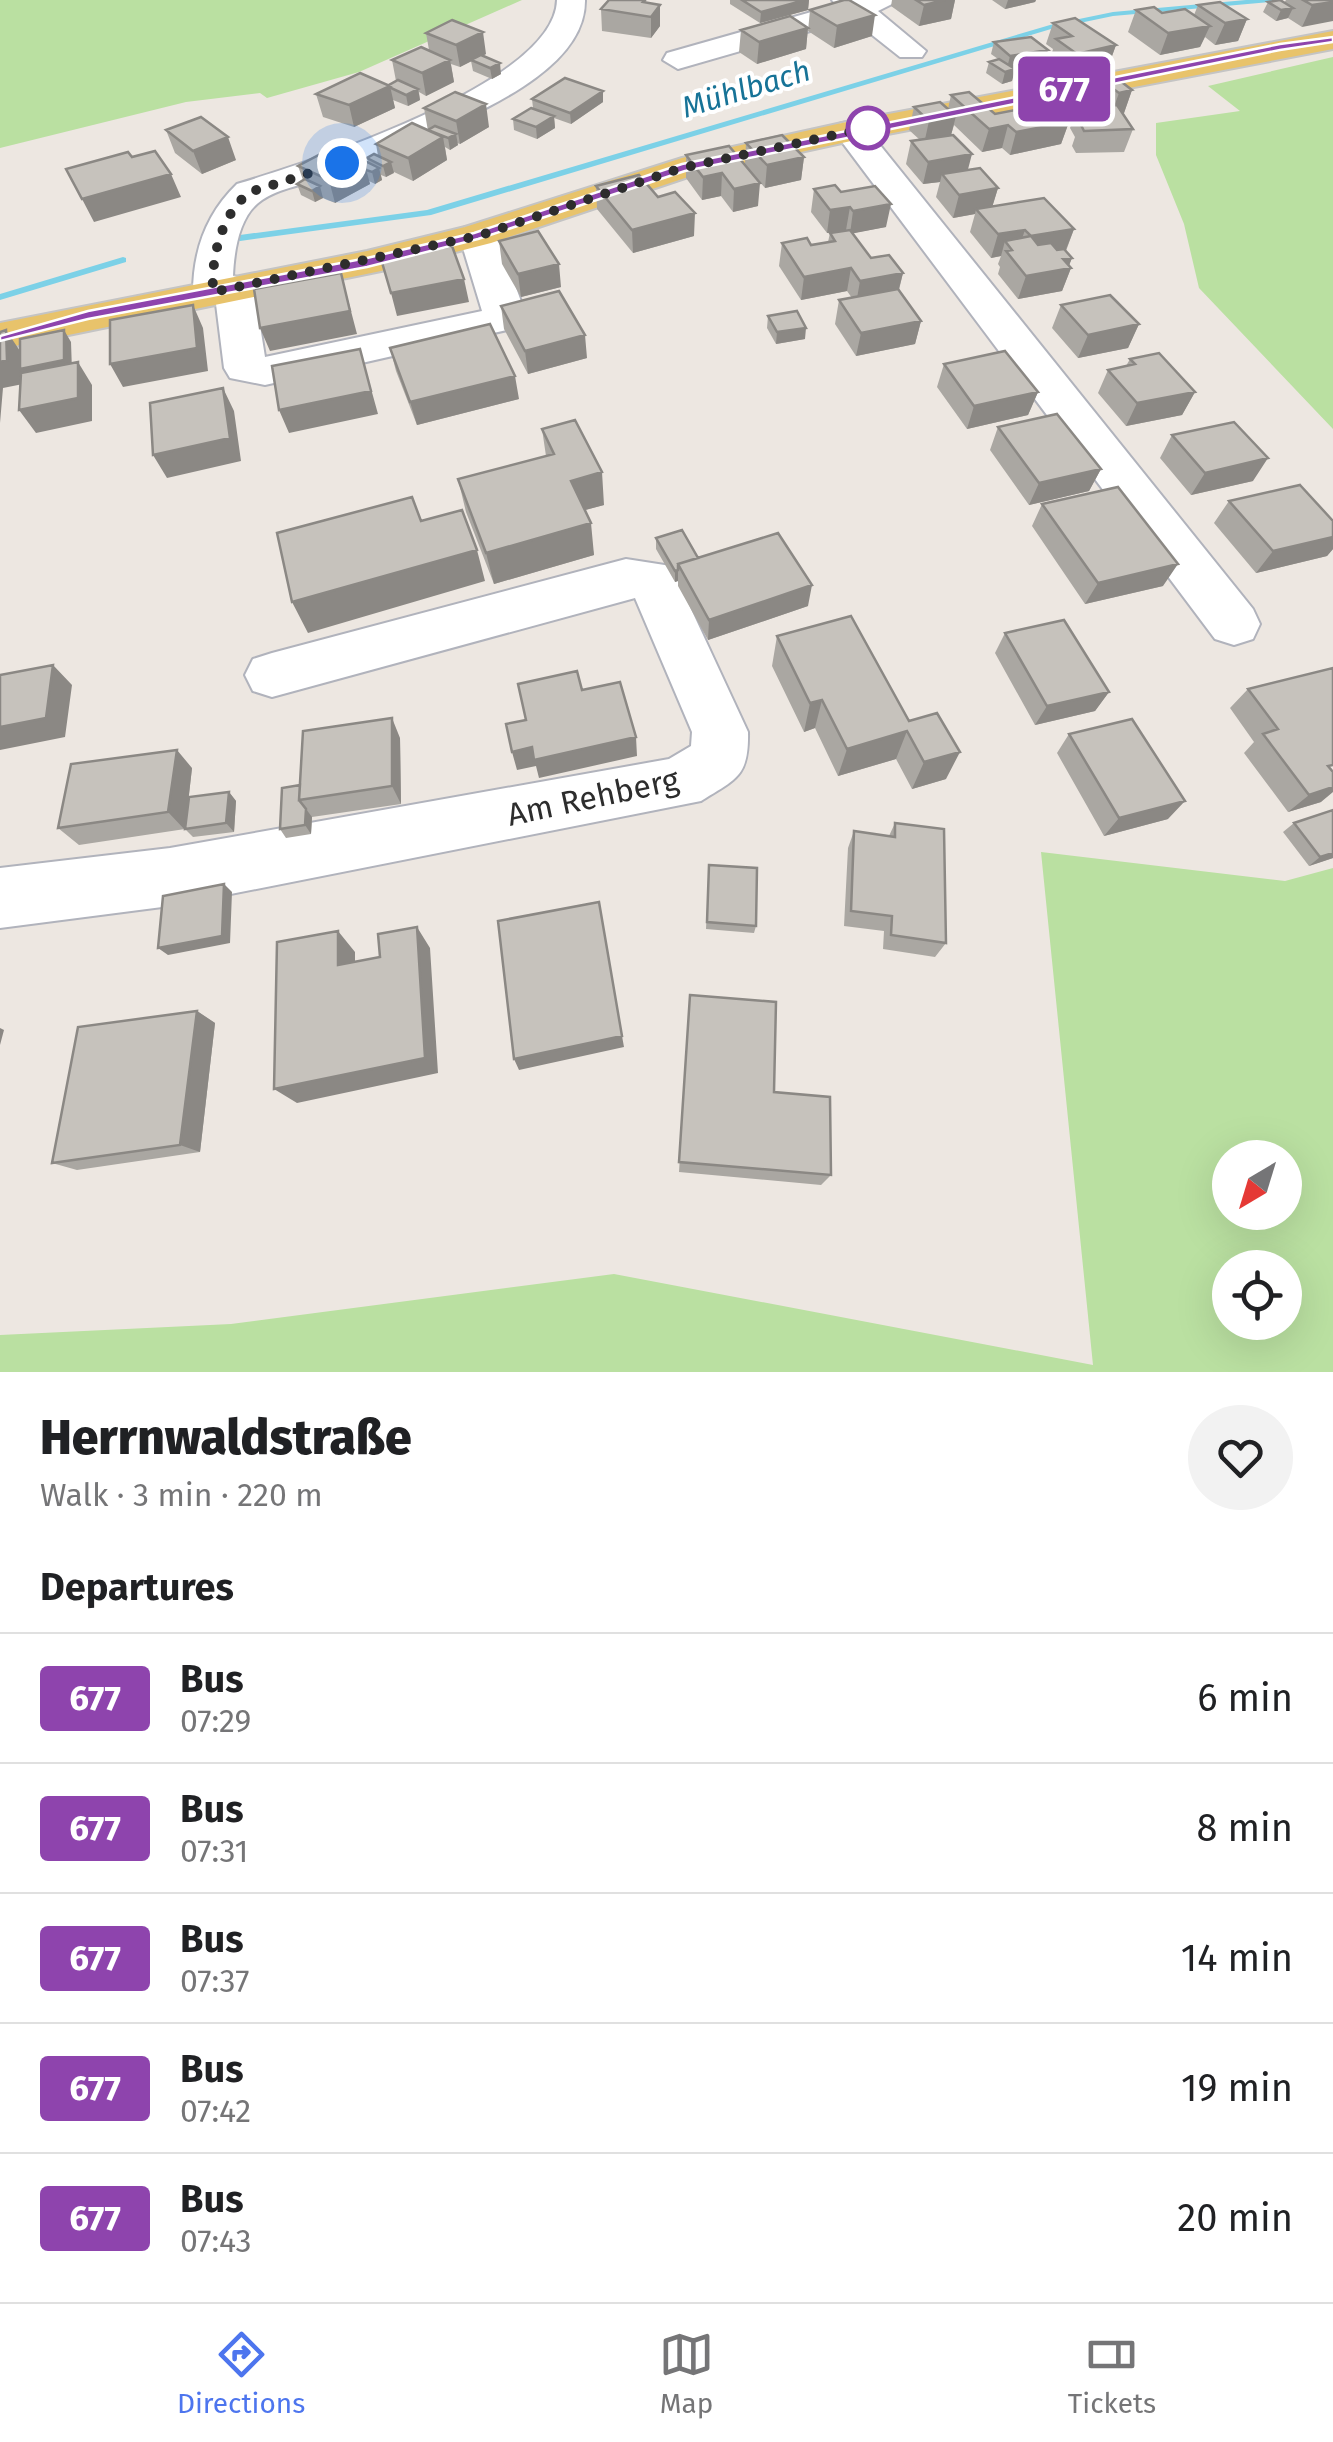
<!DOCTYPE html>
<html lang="en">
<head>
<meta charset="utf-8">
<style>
  :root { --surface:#fff; --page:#f2f2f2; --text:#202124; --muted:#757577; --line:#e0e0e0; --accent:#4d75ee }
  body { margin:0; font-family:"Fira Sans",sans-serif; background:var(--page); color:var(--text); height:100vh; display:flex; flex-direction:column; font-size:38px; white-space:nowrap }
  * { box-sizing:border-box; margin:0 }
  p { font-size:32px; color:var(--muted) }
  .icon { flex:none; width:55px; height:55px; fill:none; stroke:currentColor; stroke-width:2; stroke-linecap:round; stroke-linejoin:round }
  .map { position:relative; height:1372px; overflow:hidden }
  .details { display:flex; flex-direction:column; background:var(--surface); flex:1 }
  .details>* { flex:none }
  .badge { padding:0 20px; border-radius:8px; font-size:35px; line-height:65px }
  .needle { width:65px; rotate:218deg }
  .controls { position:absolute; left:1212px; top:1140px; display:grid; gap:20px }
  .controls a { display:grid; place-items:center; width:90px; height:90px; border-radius:50%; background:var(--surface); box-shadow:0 10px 40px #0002; font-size:50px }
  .you { position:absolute; width:50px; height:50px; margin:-25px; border:8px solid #fff; border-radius:50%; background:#1a73e8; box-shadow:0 0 0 15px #1a73e833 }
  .map>.badge { position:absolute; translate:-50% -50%; box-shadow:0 0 0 5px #fff }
  h2 { padding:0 40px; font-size:38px; line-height:90px }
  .round { display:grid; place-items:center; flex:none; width:105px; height:105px; border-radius:52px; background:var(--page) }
  .summary { display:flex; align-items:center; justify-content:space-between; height:170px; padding:0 40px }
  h1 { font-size:48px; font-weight:800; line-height:75px }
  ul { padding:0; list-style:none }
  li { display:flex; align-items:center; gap:30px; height:130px; padding:0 40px; border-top:2px solid var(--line) }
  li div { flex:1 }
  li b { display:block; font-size:38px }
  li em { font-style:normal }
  li .badge { min-width:110px; font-weight:700; text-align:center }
  .dock { display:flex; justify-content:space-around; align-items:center; height:140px; border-top:2px solid var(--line); background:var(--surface); font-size:28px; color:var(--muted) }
  .dock a { display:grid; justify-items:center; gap:5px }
  .dock .selected { color:var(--accent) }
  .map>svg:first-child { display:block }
  .green { fill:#bae0a1; fill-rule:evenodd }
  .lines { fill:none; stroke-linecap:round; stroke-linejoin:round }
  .stream { fill:#7cd1e7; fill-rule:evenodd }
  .minor-casing { stroke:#b1b3bc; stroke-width:4 }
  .major-casing { stroke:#c4c4c4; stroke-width:4 }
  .minor { fill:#fff; fill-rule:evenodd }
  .major { fill:#e8c36b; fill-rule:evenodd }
  .wall { fill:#aaa7a2 }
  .shaded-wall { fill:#8b8884 }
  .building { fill:#c6c2bc; stroke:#8b8884; stroke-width:2.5 }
  .line { fill:#8e44ad; stroke:#fff; stroke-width:2.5 }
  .walk { stroke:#2d2d2d; stroke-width:10; stroke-dasharray:0 18 }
  .stop-dot { fill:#fff; stroke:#8e44ad; stroke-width:5 }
  .labels { text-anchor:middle; stroke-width:8; stroke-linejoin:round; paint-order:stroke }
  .far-water-label { font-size:30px; font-style:italic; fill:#177397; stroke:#fff }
  .street-label { font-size:32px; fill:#2d2d2d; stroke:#fff }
</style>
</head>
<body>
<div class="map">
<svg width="1333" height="1372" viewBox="0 0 1333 1372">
  <rect width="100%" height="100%" fill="#ede7e1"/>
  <path class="green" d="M0,0H522L359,72L267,98L260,93L186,102L0,148Z
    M1333,57V429L1199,288L1184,224L1156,155V123L1240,111L1208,86Z
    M1041,852L1285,881L1333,868V1372H0V1335L231,1324L614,1274L1093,1365ZM1230,1158H1285V1212H1230ZM1230,1268H1285V1322H1230Z"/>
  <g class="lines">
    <path class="stream" d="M1246,0H1274L1270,2L1113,16L1051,29L431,215L240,241L235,238L240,235L427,210L1050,25L1113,12Z
      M123,257L126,258V262L0,300V294Z"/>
    <defs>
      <path id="minor" d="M557,0H585C586,70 477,112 425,137C400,149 375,163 349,172C322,181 285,185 262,200C239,215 234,252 233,276L248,280L254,288L265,357L482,311L459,235L465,227H491L497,235L523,307L516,328L265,385L230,378L224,368L216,304L199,301L193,293C193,251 206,214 237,184C307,163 555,84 557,0Z
        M832,0H900L878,11L926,51L922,57H900L852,19L678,69L663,60L667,53L836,5Z
        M851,121L863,124L1253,609L1260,624L1253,639L1234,645L1215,639L839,138L834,131L839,124Z
        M626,559L671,566L748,732C749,777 736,779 701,801L170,906L0,928V868L170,848L669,759L691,746L692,732L635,598L272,697L253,691L245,675L253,659L272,653Z"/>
      <path id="major" d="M1333,31V49L851,141L691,176L491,243L381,271L0,349V323L367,251L465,227L682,158L851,121Z"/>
    </defs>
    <use href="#minor" class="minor-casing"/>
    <use href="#major" class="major-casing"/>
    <use href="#minor" class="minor"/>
    <use href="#major" class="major"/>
  </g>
  <path class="wall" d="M730,0H809L808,10L760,23L730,4Z
    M892,0H955L951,19L919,26L891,6Z
    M992,0H1036L1035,2L1005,9Z
    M1286,0H1333L1302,27L1288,18L1276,21L1263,12L1268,2L1284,3Z
    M655,4L660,5V26L651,38L602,31L601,9Z
    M1198,5L1247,19L1238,41L1215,45L1205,37L1200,47L1160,55L1128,32L1136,10L1194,15Z
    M810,10L872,36L834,48L808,31Z
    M1053,23L1116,45L1108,67L1103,68L1132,90L1124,113H1122L1133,129L1124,152L1076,153L1072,146L1075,137L1070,128L1077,108L1062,96L1068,74L1050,61L1053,49L1046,44Z
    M808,28L806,49L757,64L739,52L741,30Z
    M426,33L486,54L482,56L501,74L492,79L473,71L471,61L460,67L451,64L454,82L426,96L419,92L420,100L408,106L393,100L395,108L354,127L323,117L316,94L389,85L396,81L392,60L429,50Z
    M994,42L1045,61L1012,67L1015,69L1012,81L1002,84L986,73L989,62L998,59L991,54Z
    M1020,82L1069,122L1061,144L1010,155L1002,148L982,152L954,125L951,135L968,170L998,188L992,207L1074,229L1066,251L1072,258L1069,265L1071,268L1062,291L1018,299L998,274L1000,267L998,264L1001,256L991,258L970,232L975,214L953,218L936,197L940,182L923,184L906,164L911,141L920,140L909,130L914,107L948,109L951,95L995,114L1020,109L1014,105Z
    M603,91V102L571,124L554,118L555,128L537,139L514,130L513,119L533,108L532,99Z
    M424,108L489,127L460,144L457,143L458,145L450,150L445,147L447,160L413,181L394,172L386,177L381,175L382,180L375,184L369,181L370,184L335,203L323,198L315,202L301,195L297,184L303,180L298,166L368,162L367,158L378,156L376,144L428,131Z
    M166,130L236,160L202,174L175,153Z
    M746,143L804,157L801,180L765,188L758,180V206L733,212L721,196L702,200L686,178V155L745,164Z
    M596,186L694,236L633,253L597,209Z
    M814,189L841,192L886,227L853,233L871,258L903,273L899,290L921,321L915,344L856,356L835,324L839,300L852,298L847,291L801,300L779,266L782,243L811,245L828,242L830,233L847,230L827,233L811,212Z
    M499,241L561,287L521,297L502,264Z
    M1061,305L1139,324L1128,348L1078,358L1052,328Z
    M501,306L587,358L528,374L504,329Z
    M768,316L805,339L776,344L767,328Z
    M390,348L519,399L417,425L396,371Z
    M1130,359L1195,392L1182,415L1126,426L1098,393L1108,370L1126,366Z
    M944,364L1038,392L1028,415L967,429L937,387Z
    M998,427L1101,469L1089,491L1029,505L990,450Z
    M542,429L604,505L585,510L594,555L494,584L466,512L458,479L546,456Z
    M1172,435L1253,481L1191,495L1160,458Z
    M1229,501L1333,521V549L1327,556L1256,573L1214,523Z
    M1042,504L1163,586L1085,604L1032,526Z
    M656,538L698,558L808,606L708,640L678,586V581L675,582L656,549Z
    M1005,633L1109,692L1095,711L1035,725L995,653Z
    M777,636L909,721L946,779L912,789L896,759L838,776L815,728L804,732L772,666Z
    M1333,668L1321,802L1288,812L1244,753L1254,742L1230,708L1248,689Z
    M1069,734L1168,819L1104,836L1057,753Z
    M400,738L401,804L312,817L311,834L286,838L280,829L300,785Z
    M192,768L186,820L229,792L236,801L234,832L193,837L185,829L79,845L58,828Z
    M895,823L946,943L935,957L883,949L884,931L844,926L848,848L854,831L889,836Z
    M1294,823L1333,858L1309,866L1283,832Z
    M709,865L756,926L754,933L706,929Z
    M690,995L774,1092L831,1175L821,1185L679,1172Z
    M197,1011L215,1023L200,1152L77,1170L52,1163Z"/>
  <path class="shaded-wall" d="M805,0H809L808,10L760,23L761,12Z
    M945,0H955L951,19L919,26L924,5Z
    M1008,0H1036L1035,2L1005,9Z
    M1333,2V21L1302,27L1312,5Z
    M660,5V26L651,38V17Z
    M1293,8L1288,18L1276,21L1281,10Z
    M875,15L872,36L834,48L837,26Z
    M1247,19L1238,41L1215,45L1225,23Z
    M1210,26L1200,47L1160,55L1168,33Z
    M808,28L806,49L757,64L759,42Z
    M483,32L486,54L460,67L456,45Z
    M1116,45L1108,67L1070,76L1077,54Z
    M1048,50L1045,61L1007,68L1010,56Z
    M450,60L454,82L426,96L422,73Z
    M500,63L501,74L492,79L490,68Z
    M1015,69L1012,81L1002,84L1005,72Z
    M1108,85L1100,107L1080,111L1088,89Z
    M390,86L395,108L354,127L349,105Z
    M1060,88L1053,110L1026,115L1032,93Z
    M418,89L420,100L408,106L406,95Z
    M1132,90L1124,113L1111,115L1119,93Z
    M603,91V102L571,124L570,113Z
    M486,104L489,127L460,144L456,121Z
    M554,116L555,128L537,139L536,127Z
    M956,116L950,139L924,144L929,121Z
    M1069,122L1061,144L1010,155L1016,132Z
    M1008,125L1002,148L982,152L989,129Z
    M456,134L458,145L450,150L448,138Z
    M228,137L236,160L202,174L193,151Z
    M443,137L447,160L413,181L408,158Z
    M972,154L966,177L942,174L940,182L923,184L928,162Z
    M804,157L801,180L765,188L767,165Z
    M364,161L370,184L335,203L329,180Z
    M391,162L394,173L386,177L383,166Z
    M379,168L382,180L375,184L372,172Z
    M722,173L721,196L702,200L703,177Z
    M171,174L181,197L94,222L82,199Z
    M760,183L758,206L733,212L734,189Z
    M320,186L323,198L315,202L312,191Z
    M998,188L991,211L976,209L975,214L953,218L959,195Z
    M891,204L886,227L850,234L853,211Z
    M850,207L846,230L827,233L830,210Z
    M695,213L694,236L633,253L632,230Z
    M1074,229L1065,252L1023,260L1031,236Z
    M1025,230L1017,253L1005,241L1001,256L991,258L998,234Z
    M1072,258L1068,268H1071L1062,291L1018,299L1026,276L1063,259Z
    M559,264L561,287L521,297L518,274Z
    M851,268L847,291L801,300L804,277Z
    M341,273L357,334L270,351L260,328Z
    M903,273L897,296L856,304L860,281Z
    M464,279L469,302L397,316L391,293Z
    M193,305L203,328L208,371L123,387L110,364Z
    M921,321L915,344L856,356L861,333Z
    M1139,324L1128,348L1078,358L1088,335Z
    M806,328L805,339L776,344L777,332Z
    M6,330L22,354L64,330L71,342L72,371L28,380L22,372L23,384L3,388L0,423V362Z
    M585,335L587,358L528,374L525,351Z
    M360,349L378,414L289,433L279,410Z
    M78,362L92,385V421L36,433L19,410Z
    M515,376L519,399L417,425L410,402Z
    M223,388L234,411L241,461L167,478L153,455Z
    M1038,392L1028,415L967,429L974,406Z
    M1195,392L1182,415L1126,426L1137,403Z
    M1268,458L1253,481L1191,495L1205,473Z
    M1101,469L1089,491L1029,505L1039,483Z
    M602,472L604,505L574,513L571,481Z
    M591,523L594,555L494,584L486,553Z
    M1333,537V549L1327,556L1256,573L1273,551Z
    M477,550L485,581L308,633L292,602Z
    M1178,564L1163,586L1085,604L1098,583Z
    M678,570V581L675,582V571Z
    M812,585L808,606L708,640L709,620Z
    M53,665L72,685L65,737L0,750V727Z
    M1109,692L1095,711L1035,725L1047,706Z
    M822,700L815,728L804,732L810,703Z
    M392,718L400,738L401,804L392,786Z
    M907,731L896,759L838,776L847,749Z
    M636,737L637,756L539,778L536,766L517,770L512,752L532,747Z
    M177,750L192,768L185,830L168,812Z
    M960,752L946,779L912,789L924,762Z
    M1333,787V792L1321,802L1288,812L1309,795Z
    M229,792L236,801L234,832L226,823Z
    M1185,801L1168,819L1104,836L1119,818Z
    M306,809L312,817L311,834L305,825Z
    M1333,853V858L1309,866L1320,857Z
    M224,884L232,892L230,943L168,955L158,948Z
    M417,927L430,948L438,1073L297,1103L274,1089Z
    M338,931L355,952V984L338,965Z
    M197,1011L215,1023L200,1152L180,1145Z
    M0,1028L4,1030L0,1045Z
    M622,1036L624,1047L519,1070L514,1059Z"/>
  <path class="building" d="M609,0H645L643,2L660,5L651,17L601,9Z
    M742,0H805L761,12Z
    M844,0H849L875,15L837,26L810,10Z
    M916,0H945L924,5Z
    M1280,0L1293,8L1281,10L1268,2Z
    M1303,0H1333V2L1312,5Z
    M1220,2L1247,19L1225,23L1198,5Z
    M1154,7L1162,13L1185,9L1210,26L1168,33L1136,10Z
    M790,16L808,28L759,42L741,30Z
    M1075,18L1116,45L1077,54L1056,39L1072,36L1053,23Z
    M452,20L483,32L456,45L426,33Z
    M1031,37L1048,50L1010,56L994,42Z
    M421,47L450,60L422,73L392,60Z
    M481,55L500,63L490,68L471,60Z
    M999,59L1015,69L1005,72L989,62Z
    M1102,67L1132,90L1119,93L1108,85L1088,89L1069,74Z
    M360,73L390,86L349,105L316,94Z
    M1048,77L1060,88L1032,93L1020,82Z
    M565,78L603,91L570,113L532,99Z
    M398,80L418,89L406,95L391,88L389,85Z
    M455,92L486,104L456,121L424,108Z
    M969,92L995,114L1047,104L1069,122L1016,132L1008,125L989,129L951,95Z
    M940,102L956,116L929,121L914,107Z
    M1117,105L1133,129L1084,131L1080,123H1088L1078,106Z
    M531,108L554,116L536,127L513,119Z
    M201,117L228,137L193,151L166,130Z
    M412,123L443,137L408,158L376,144Z
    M435,126L456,134L448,138L428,130Z
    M782,135L804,157L767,165L746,143Z
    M953,135L972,154L928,162L911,141Z
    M729,146L760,183L734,189L722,173L703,177L686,155Z
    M334,147L364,161L329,180L298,166Z
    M155,151L171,174L82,199L66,169L128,152L132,157Z
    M374,154L391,162L383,166L367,158Z
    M365,161L379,168L372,172L366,170Z
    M980,168L998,188L959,195L942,174Z
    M639,175L658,197L675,192L695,213L632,230L596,186Z
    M305,179L320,186L312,191L297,184Z
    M835,185L841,192L875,186L891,204L853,211L850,207L830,210L814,189Z
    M1044,198L1074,229L1031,236L1038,245L1051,243L1057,250L1064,249L1072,258L1063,259L1071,268L1026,276L1006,251L1012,250L1005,241L1031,236L1025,230L998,234L976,209Z
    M850,230L871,258L889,255L903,273L860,281L851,268L804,277L782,243L807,238L811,245L835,241L830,233Z
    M538,231L559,264L518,274L499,241Z
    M452,246L464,279L391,293L381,259Z
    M341,273L350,311L260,328L254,289Z
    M898,289L921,321L861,333L839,300Z
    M559,291L585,335L525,351L501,306Z
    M1110,295L1139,324L1088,335L1061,305Z
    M193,305L197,348L110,364V320Z
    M797,311L806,328L777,332L768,316Z
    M490,324L515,376L410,402L390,348Z
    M6,330L7,360L0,362V332Z
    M64,330V360L20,369V339Z
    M360,349L371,391L279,410L272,366Z
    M1005,351L1038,392L974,406L944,364Z
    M1159,353L1195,392L1137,403L1108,370L1135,364L1130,359Z
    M78,362V398L19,410L21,373Z
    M223,388L230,438L153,455L150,403Z
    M1057,414L1101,469L1039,483L998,427Z
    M575,420L602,472L571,481L591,523L486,553L458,479L554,454L542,429Z
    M1234,422L1268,458L1205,473L1172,435Z
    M1300,485L1333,521V537L1273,551L1229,501Z
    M1118,487L1178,564L1098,583L1042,504Z
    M412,497L421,521L462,510L477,550L292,602L277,533Z
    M682,530L698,558L678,564V570L675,571L656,538Z
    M778,533L812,585L709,620L678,564Z
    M851,616L909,721L937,713L960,752L924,762L907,731L847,749L822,700L810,703L777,636Z
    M1064,620L1109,692L1047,706L1005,633Z
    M53,665L46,718L0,727V675Z
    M1333,668V765L1328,766L1333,772V787L1309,795L1263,734L1278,729L1248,689Z
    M577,671L582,690L620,682L636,737L534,760L532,747L512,752L506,724L526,720L518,684Z
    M392,718V786L299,800L303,731Z
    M1132,719L1185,801L1119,818L1069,734Z
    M177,750L168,812L58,828L71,764Z
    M300,785L299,800L306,809L305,825L280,829L282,788Z
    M229,792L226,823L185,829L189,797Z
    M1333,810V853L1320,857L1294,823Z
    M895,823L944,829L946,943L891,935L892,916L851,911L854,831L895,837Z
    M709,865L757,868L756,926L707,922Z
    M224,884L222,936L158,948L163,896Z
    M599,902L622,1036L514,1059L498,921Z
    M417,927L425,1058L274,1089L277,942L338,931V965L380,957L378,934Z
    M690,995L776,1002L774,1092L830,1097L831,1175L679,1162Z
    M197,1011L180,1145L52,1163L78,1027Z"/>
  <path class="line" d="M1333,37V42L1280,50L685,171L478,239L367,267L88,319L0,341V336L88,311L367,258L474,233L682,164L1280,44Z"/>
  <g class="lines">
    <path class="walk" d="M342,163L250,192C221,214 211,258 213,292L478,236L682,168L868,128"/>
  </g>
  <circle class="stop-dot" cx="868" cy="128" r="20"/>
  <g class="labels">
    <g class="far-water-label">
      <text transform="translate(746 89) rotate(-17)" y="10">Mühlbach</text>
    </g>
    <g class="street-label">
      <text transform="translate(593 797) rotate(-12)" y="11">Am Rehberg</text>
    </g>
  </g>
</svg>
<div class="controls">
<a><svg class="needle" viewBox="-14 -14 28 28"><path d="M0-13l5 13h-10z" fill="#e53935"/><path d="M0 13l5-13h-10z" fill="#757577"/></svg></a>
<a><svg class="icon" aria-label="locate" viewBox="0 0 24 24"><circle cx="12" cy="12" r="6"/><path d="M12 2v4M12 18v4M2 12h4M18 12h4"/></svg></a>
</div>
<div class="you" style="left:342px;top:163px"></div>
<b class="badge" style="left:1064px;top:89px;background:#8e44ad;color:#fff">677</b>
</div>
<section class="details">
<div class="summary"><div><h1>Herrnwaldstraße</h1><p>Walk · 3 min · 220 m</p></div><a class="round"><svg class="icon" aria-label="heart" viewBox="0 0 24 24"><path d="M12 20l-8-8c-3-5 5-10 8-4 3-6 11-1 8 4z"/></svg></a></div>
<h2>Departures</h2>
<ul>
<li><span class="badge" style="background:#8e44ad;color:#fff">677</span><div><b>Bus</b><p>07:29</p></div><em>6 min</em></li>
<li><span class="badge" style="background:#8e44ad;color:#fff">677</span><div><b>Bus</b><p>07:31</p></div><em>8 min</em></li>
<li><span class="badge" style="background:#8e44ad;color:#fff">677</span><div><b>Bus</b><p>07:37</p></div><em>14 min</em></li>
<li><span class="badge" style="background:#8e44ad;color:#fff">677</span><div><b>Bus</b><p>07:42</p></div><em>19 min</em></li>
<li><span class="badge" style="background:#8e44ad;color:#fff">677</span><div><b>Bus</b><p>07:43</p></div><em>20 min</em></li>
</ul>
</section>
<nav class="dock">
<a class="selected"><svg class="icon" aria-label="directions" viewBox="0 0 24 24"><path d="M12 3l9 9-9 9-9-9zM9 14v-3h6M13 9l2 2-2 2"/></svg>Directions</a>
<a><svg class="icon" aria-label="map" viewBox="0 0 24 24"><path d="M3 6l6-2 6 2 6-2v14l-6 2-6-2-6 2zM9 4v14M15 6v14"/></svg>Map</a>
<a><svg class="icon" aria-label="tickets" viewBox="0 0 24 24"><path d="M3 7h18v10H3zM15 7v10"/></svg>Tickets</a>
</nav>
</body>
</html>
